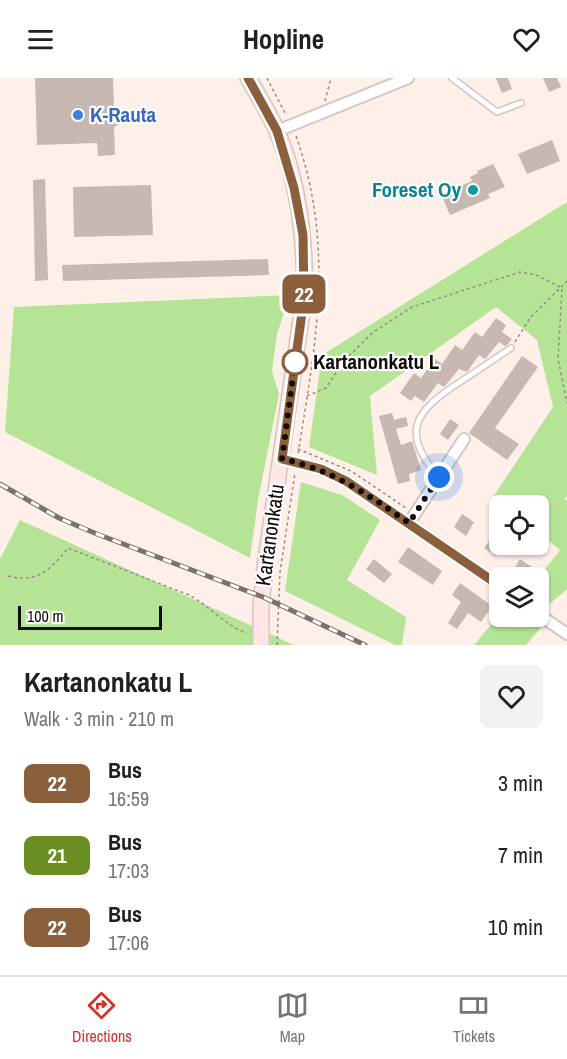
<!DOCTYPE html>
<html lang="en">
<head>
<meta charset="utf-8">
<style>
  :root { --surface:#fff; --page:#f2f2f2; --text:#202124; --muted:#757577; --line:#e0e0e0; --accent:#d93025 }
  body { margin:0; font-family:"Archivo Narrow",sans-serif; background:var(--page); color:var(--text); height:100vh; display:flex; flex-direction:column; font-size:22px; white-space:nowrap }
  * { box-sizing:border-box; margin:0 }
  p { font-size:20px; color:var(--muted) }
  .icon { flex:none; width:33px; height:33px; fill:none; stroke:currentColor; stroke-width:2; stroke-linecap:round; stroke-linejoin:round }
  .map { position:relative; height:567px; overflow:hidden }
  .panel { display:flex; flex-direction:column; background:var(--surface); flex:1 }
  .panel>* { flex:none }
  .badge { padding:0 12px; border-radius:9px; font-size:21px; line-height:39px }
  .fabs { position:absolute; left:489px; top:417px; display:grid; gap:12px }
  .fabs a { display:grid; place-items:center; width:60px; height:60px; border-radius:9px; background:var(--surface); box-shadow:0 2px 4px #0004; font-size:30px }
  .scale { position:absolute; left:18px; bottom:15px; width:144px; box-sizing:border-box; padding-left:6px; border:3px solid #100c09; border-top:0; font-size:16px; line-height:21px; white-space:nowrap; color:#100c09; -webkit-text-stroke:4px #fff; paint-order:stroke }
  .you { position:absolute; width:30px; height:30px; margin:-15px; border:4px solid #fff; border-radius:50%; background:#1a73e8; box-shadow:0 0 0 9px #1a73e833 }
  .map>.badge { position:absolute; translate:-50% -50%; box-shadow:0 0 0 3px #fff }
  .round { display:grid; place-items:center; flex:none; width:63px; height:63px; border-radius:9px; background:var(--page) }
  .headline { display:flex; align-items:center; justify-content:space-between; height:102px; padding:0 24px }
  h1 { font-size:28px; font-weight:800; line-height:45px }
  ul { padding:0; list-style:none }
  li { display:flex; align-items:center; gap:18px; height:72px; padding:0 24px }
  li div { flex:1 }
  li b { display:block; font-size:22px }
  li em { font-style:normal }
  li .badge { min-width:66px; font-weight:700; text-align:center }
  header { display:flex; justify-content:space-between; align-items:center; height:78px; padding:0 24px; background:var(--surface); font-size:27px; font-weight:800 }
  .tabs { display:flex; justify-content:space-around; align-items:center; height:84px; border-top:2px solid var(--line); background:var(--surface); font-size:16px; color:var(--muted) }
  .tabs a { display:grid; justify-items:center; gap:3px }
  .tabs .selected { color:var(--accent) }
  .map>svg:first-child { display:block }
  .green { fill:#b5e497 }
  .building { fill:#c7b8b2 }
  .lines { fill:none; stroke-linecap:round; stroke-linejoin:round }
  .service-casing { stroke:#d5c7c0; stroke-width:8 }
  .minor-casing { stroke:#d5c7c0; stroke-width:14 }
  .secondary-casing { stroke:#d5c7c0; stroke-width:18 }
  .path { stroke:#978c87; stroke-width:1.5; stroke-dasharray:3 3; stroke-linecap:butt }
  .service { stroke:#fff; stroke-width:5 }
  .minor { stroke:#fff; stroke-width:10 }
  .secondary { stroke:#ffe5e8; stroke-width:15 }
  .rail-casing { stroke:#7b726d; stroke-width:5 }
  .rail { stroke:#fff; stroke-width:3; stroke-dasharray:9; stroke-linecap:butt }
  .line-casing { stroke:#fff; stroke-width:14 }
  .line { stroke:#8b5e3c; stroke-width:9 }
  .walk { stroke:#100c09; stroke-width:6; stroke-dasharray:0 10.8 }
  .shop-dot { fill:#3f7fe0; stroke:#fff; stroke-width:2 }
  .culture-dot { fill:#0f9aa8; stroke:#fff; stroke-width:2 }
  .stop-dot { fill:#fff; stroke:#8b5e3c; stroke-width:3 }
  .labels { text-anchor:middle; stroke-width:4.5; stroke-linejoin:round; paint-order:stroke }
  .shop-label { font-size:21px; font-weight:bold; fill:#366cbe; stroke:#fff; text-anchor:start }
  .culture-label { font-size:21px; font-weight:bold; fill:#0d838f; stroke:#fff; text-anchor:end }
  .stop-label { font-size:21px; font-weight:bold; fill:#100c09; stroke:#fff; text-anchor:start }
  .street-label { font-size:21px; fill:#100c09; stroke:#fff }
</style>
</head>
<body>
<header><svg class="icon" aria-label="menu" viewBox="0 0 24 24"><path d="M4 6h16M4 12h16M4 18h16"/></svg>Hopline<svg class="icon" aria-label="heart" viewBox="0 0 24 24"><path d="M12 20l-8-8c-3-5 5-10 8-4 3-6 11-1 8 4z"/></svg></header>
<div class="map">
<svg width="567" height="567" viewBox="0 0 567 567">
  <rect width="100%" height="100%" fill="#feefe8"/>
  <path class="green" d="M567,124V418L564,421L567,423V511L546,529L539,524L538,500L560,472L539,455L538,428L504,427L493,419L553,329L537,262L496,229L370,318L377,397L309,369L322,277Z
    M290,217L277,256L272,293L279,316L258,422L250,480L5,354L14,229Z
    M301,404L342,417L380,442L347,502L406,539L402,567H395L285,513Z
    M20,442L294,567H0V481Z
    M499,537L527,539L542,548L526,567H474Z"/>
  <path class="building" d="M35,0H113L114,31L119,34L122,40L120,46L114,49L115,77L98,78L97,65L37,67Z
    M496,0H508L512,11L502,15Z
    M543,0H557L561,9L549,14Z
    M552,62L560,83L527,96L518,76Z
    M493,86L505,109L488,116L490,120L450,137L441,116L472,103L470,99L478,95L477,93Z
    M45,101L48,202L35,203L33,102Z
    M151,107L153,157L74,159L73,109Z
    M268,181L269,197L63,203L62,187Z
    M496,240L506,247L502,254L512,261L508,266L505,268L499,264L485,281L479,277L467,294L459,291L444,309L438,305L424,324L415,318L411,323L400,315L414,295L421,300L435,281L442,286L455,267L462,272L475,254L482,259Z
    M522,278L538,289L495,350L519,366L507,382L469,355Z
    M392,335L394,342L406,339L408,348L396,351L401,367L412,363L421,392L409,396L410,403L398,406L379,338Z
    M450,341L459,347L448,362L440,356Z
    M462,436L474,444L466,458L454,449Z
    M492,459L504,467L496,478L484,470Z
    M408,469L442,493L433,507L398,484Z
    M374,481L392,496L384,505L366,491Z
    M520,481L532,489L525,499L514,491Z
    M460,505L492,528L481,544L468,535L457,551L448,545L461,524L452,517Z"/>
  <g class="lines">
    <defs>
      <path id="service" d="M452,0L497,34L521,25
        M439,399C399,354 415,333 460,304C477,293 494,281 511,270"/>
      <path id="minor" d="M277,53L408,0
        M282,381L321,391L346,403L500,508
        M409,445L464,361
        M538,536L567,556"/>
      <path id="secondary" d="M248,0C258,17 269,35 277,53C299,104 306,165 304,220L266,481L261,526V567"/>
    </defs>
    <use href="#service" class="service-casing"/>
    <use href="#minor" class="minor-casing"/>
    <use href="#secondary" class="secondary-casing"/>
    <path class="path" d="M267,0L286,37
      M325,23L331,0
      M296,58C335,168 316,264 298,376
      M515,264L530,240L567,203
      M307,318L326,310L344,283L372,255L412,229L520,194L536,197L562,210L558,281L567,325
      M298,371L351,393L406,430
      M8,498C36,505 50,493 68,470L189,517C210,528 225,548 247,555
      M277,567L280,494L295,395"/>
    <use href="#service" class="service"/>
    <use href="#minor" class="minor"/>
    <use href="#secondary" class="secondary"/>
    <defs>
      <path id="rail" d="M0,406L59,440L97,456L263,519L365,567"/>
    </defs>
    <use href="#rail" class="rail-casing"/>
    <use href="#rail" class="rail"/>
  </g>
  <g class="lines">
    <defs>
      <path id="line" d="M248,0L277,53L294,110L303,157L304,220L282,381L321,391L346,403L500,508"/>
    </defs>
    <use href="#line" class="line-casing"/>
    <use href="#line" class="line"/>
    <path class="walk" d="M295,284L282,381C334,392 366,416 409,445L439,399"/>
  </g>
  <circle class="shop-dot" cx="78" cy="37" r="6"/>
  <circle class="culture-dot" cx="473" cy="112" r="6"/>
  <circle class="stop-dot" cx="295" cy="284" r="12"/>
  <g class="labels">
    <g class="shop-label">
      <text x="90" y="44">K-Rauta</text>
    </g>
    <g class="culture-label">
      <text x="461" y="119">Foreset Oy</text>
    </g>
    <g class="stop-label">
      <text x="313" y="291">Kartanonkatu L</text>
    </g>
    <g class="street-label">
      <text transform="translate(270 457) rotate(-82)" y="7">Kartanonkatu</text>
    </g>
  </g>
</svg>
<div class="fabs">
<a><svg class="icon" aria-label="locate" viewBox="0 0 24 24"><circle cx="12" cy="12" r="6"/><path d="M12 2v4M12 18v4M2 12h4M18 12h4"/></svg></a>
<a><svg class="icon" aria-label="layers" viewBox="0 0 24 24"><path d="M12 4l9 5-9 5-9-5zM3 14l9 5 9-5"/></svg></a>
</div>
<div class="scale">100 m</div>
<div class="you" style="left:439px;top:399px"></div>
<b class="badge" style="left:304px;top:216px;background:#8b5e3c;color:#fff">22</b>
</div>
<section class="panel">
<div class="headline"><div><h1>Kartanonkatu L</h1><p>Walk · 3 min · 210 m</p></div><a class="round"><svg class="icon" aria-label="heart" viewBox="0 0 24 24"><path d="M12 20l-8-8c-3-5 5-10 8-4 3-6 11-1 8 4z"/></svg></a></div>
<ul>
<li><span class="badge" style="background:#8b5e3c;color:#fff">22</span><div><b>Bus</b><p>16:59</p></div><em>3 min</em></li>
<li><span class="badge" style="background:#6b8e23;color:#fff">21</span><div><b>Bus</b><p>17:03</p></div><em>7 min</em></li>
<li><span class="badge" style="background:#8b5e3c;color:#fff">22</span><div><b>Bus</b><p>17:06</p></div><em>10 min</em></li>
</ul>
</section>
<nav class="tabs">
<a class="selected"><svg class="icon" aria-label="directions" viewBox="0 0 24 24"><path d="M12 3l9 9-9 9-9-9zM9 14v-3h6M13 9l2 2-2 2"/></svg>Directions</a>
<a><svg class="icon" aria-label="map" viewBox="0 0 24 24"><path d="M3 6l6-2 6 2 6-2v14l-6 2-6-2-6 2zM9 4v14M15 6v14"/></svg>Map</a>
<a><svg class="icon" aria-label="tickets" viewBox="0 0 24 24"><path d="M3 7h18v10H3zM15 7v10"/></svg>Tickets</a>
</nav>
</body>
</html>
